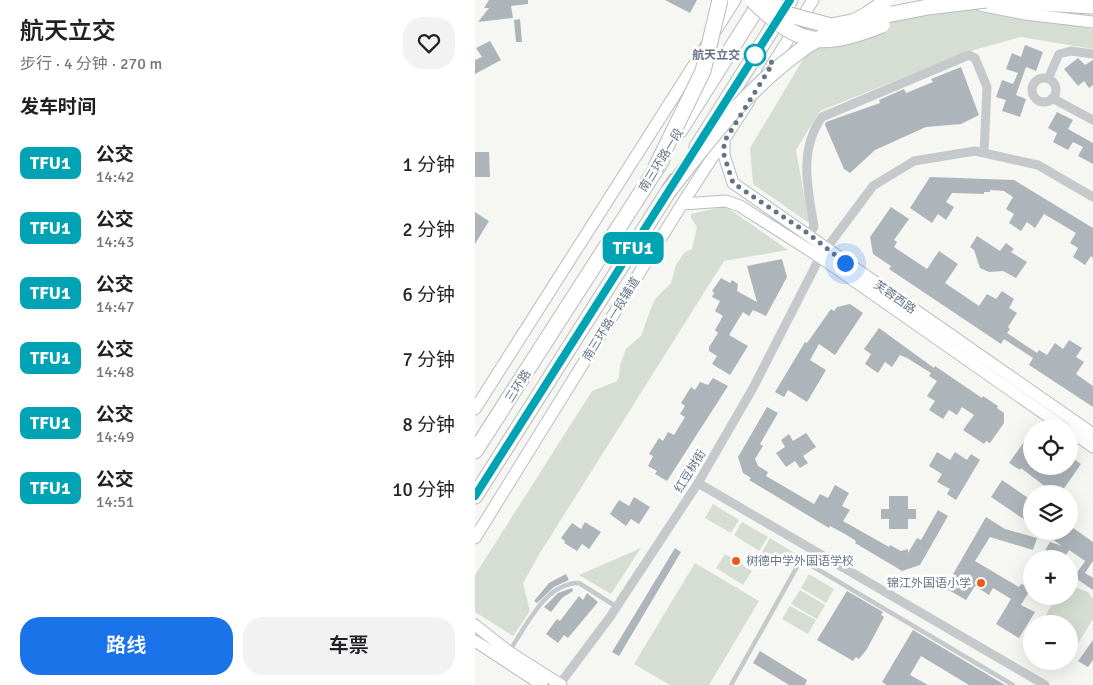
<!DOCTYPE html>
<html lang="zh">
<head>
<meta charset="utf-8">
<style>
  :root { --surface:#fff; --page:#f2f2f2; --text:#202124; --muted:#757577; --accent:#1a73e8 }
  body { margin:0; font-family:Signika,"Noto Sans SC",sans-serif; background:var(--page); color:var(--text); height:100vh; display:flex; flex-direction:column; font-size:19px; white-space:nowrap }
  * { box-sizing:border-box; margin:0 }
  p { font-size:16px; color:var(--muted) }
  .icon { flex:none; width:28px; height:28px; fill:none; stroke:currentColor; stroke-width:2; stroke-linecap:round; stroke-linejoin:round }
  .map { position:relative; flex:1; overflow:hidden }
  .side { display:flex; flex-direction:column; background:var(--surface); width:475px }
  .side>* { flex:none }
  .badge { padding:0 10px; border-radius:8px; font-size:18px; line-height:32px }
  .buttons { position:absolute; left:548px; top:420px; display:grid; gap:10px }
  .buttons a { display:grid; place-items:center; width:55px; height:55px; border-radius:50%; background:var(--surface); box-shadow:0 5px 20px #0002; font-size:25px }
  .you { position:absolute; width:25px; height:25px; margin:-12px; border:4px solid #fff; border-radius:50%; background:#1a73e8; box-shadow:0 0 0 8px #1a73e833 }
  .map>.badge { position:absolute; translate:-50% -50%; box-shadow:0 0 0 2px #fff }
  h2 { padding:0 20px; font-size:19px; line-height:45px }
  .round { display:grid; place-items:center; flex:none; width:52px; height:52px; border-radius:20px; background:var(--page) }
  .head { display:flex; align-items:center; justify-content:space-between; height:85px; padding:0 20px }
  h1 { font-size:24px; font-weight:600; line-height:38px }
  .action { display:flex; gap:10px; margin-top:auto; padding:10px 20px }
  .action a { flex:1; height:58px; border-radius:20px; background:var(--accent); color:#fff; font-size:20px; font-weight:600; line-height:58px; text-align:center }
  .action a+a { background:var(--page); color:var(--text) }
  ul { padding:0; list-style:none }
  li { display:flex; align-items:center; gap:15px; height:65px; padding:0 20px }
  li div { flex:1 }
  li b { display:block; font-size:19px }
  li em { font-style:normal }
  li .badge { min-width:55px; font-weight:700; text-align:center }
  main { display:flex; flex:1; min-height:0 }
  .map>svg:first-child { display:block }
  .green { fill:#d6ded3 }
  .building { fill:#adb5bb }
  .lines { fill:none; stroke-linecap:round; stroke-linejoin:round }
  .secondary-casing { stroke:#b7bcc1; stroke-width:13 }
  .highway-casing { stroke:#b7bbbe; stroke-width:17 }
  .lane { stroke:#c5c9cc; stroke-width:4.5 }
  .street { stroke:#c5c9cc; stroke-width:9 }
  .secondary { stroke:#fff; stroke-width:11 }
  .highway { stroke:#fff; stroke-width:15 }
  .highway-bridge-casing { stroke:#b7bbbe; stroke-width:17; stroke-linecap:butt }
  .highway-bridge { stroke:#fff; stroke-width:15 }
  .line-casing { stroke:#fff; stroke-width:11 }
  .line { stroke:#00a3b4; stroke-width:8 }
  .walk { stroke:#637486; stroke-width:5; stroke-dasharray:0 9 }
  .stop-dot { fill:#fff; stroke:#00a3b4; stroke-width:2.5 }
  .poi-dot { fill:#f15918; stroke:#fff; stroke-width:2 }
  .labels { text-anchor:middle; stroke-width:5; stroke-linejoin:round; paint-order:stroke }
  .stop-label { font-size:12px; font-weight:bold; fill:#637486; stroke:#fff; text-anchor:end }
  .street-label { font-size:12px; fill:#637486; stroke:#fff }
  .poi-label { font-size:12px; fill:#637486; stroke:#fff; text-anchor:start }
</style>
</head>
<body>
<main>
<section class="side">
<div class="head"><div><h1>航天立交</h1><p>步行 · 4 分钟 · 270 m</p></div><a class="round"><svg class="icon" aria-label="heart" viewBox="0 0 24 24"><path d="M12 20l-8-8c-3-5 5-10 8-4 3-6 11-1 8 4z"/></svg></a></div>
<h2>发车时间</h2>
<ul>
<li><span class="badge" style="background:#00a3b4;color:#fff">TFU1</span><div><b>公交</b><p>14:42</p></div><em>1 分钟</em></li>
<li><span class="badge" style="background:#00a3b4;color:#fff">TFU1</span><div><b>公交</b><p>14:43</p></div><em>2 分钟</em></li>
<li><span class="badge" style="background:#00a3b4;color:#fff">TFU1</span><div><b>公交</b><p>14:47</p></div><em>6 分钟</em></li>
<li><span class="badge" style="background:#00a3b4;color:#fff">TFU1</span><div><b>公交</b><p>14:48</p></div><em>7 分钟</em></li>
<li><span class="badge" style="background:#00a3b4;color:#fff">TFU1</span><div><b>公交</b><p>14:49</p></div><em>8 分钟</em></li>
<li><span class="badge" style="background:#00a3b4;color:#fff">TFU1</span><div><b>公交</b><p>14:51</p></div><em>10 分钟</em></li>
</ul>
<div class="action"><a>路线</a><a>车票</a></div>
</section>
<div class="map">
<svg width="618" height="685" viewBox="0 0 618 685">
  <rect width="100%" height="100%" fill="#f6f6f2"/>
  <path class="green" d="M493,7L618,29V49L546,37L492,52L345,111L321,150L334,223L278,184L275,148L330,56L343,43L408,28L425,17Z
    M250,206L313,250L249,261L65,553L48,583L55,611L38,636L0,612V575L117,391L142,381L144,377L145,365L151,349L166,336L176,308L181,298L196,283L201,265L209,253L217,249L222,227L216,218V214Z
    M238,504L264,520L256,533L230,518Z
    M267,522L293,537L284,551L259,535Z
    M295,538L321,554L313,568L287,552Z
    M166,548L136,594L104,575Z
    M250,554L277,571L268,585L241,568Z
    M220,563L284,601L234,685H195L159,664Z
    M334,574L359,589L351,603L326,588Z
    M602,588L613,592L618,599V619L594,658V624H565L582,596H594V589Z
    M325,590L350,605L342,619L316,604Z
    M315,606L341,620L333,634L307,619Z
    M559,661H591C582,671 569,670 559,661Z"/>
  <path class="building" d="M14,0H53V4L36,6L38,18L3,22L14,8H9Z
    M190,0H222L215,13Z
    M45,19L47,42H41L39,20Z
    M15,41L26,60L0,74V60L7,57L1,48Z
    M550,45L568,52L561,71L551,67L541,95L551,99L545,117L527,111L531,100L521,97L527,80L538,84L543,73L531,69L537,53L546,57Z
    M603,58L610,65L618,60V85L614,88L609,81L603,86L589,69Z
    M486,67L504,115L486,124L451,127L400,150L375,173L369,169L350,125L351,122L405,103L404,100L429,89L431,93L458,82L456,79Z
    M582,112L598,120L593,129L618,143V164L603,156L608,147L598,142L593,150L578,142L582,133L573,128Z
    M0,152H14L15,177H0Z
    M455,177L539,180L618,228V258L616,256L610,265L598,257L603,248L595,243L601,233L569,214L560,228L552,222L546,231L534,223L539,214L531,209L538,197L529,191L515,190V192H509V194L477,193L471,202L479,207L471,220L463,214L457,223L435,208Z
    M416,207L434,219L419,240L422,242L419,247L452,269L464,251L483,264L470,283L504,306L512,294L521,299L527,291L539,299L534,308L542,313L533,327L535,329L532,333L562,353L564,350L572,355L580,343L588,349L594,340L607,348L601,357L609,362L601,374L618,386V407L554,365L558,358L529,339L526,344L414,269L416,266L398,254L395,237Z
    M0,212L14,221L0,244Z
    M502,236L525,251L531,243L539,249L536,252L552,262L541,278L528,271L514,272L505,268L499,250L495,247Z
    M307,259L312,277L291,316L278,310L274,316L268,312L254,335L273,346L255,375L237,364L242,356L234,351V347L243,333L240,330L248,316L240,311L245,301L237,297L239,293L237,291L246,278L255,283L257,280L263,284L262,291L282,302L272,266Z
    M375,304L388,313L360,355L344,344L335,360L351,370L332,402L313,390L309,397L300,392L330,342L332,343L356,309L359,311L362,307Z
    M404,328L459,368L460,366L507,398L508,396L523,406L522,408L529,413V423L515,443L511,441L509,444L488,430L499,415L487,407L482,415L474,410L468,419L454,410L460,401L452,396L462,381L454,376L456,373L432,358L425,355L417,367L410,362L403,373L390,364L396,354L389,349Z
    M238,378L253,386L192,481L180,474L182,471L173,466L178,456L174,454L184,438L188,441L193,432L199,435L210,417L205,414L210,406L206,403L216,387L220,390L225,382L233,385Z
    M292,407L303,413L285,444L288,446L280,459L283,466L293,472L291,476L339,504L345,494L353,498L360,485L374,493L367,506L375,510L368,521L414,547L415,545L426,551L433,549V553L442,538L446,540L463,510L473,516L445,565L427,571L380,543L381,541L370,534L355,526L354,528L274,480L276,478L268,473L263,457Z
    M556,432V466H594V456L606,464L585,494H580L546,468L545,470L534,463Z
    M331,433L341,447L328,456L333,463L325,468L320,461L311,467L301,453L310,447L306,440L314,434L318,441Z
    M462,452L475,460L480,452L492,460L496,454L505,460L481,500L472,494L475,489L462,482L467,474L454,466Z
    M527,480L556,500V524L516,497Z
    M414,496H433V509H441V519H433V529H414V519H406V509H414Z
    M159,497L175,507L164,524L156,519L151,526L135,514L144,500L154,506Z
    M511,517L530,529L562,538L558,550L515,537L500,561L544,587L546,584L549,585L556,573V588L546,605L560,612L544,638L521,624L536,599L518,588L514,595L500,586L491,600L470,588Z
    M110,522L126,532L114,549L107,544L102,551L89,543L90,541L86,538L97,523L106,529Z
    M594,525L618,542V561L610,573L618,578V590L599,577L610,561L594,550L589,559H565L575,542L587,546L566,531H594Z
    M200,548L206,552L144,656L137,652Z
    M91,574L94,580L79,587L62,603L59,601L74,583Z
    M97,588L98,591L87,598L76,612L69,607L83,593Z
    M372,591L408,612L406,615L409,617L392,649L384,659L381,657L378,661L342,640Z
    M112,593L123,602L93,638L89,635L83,643L71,634L82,619L85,621L104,596L108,600Z
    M438,630L530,685H494L446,656L435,675L453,685H412L407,682Z
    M618,640V660L613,667L603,661Z
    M285,651L332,680L330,685H314L278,663Z"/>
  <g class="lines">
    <defs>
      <path id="secondary" d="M505,5L550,14L618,22
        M241,30L260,0
        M292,73L338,0
        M249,142V155L258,183L618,434
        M207,204L251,201L265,206L345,257L591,429
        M0,409L231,46
        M594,430L618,447
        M0,538L207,204L274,101
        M0,625L34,652L86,685
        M0,641L67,685"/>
      <path id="highway" d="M511,0L618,6
        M205,130L287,0
        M222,147L315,0
        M0,451L187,160
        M0,496L200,181"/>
    </defs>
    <use href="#secondary" class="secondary-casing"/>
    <use href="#highway" class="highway-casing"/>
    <path class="lane" d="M35,650C52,625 70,583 104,583L142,607
      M256,685L322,567L327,563H332L538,685"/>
    <path class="street" d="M557 90a12 12 0 1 1 24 0a12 12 0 1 1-24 0Z
      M573,79L584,54L596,51L618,54
      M577,98L618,120
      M333,235L339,227C333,189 323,151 347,117L494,55L500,58L512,87L509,153
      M223,483L570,685
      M84,685L135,617L223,483L278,388L345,257L398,186L439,161L500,151L563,165L618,197"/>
    <use href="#secondary" class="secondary"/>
    <use href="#highway" class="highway"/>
    <defs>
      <path id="highway-bridge" d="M277,0C324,46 346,49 407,25
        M295,0L311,14L356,26L453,7L511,0
        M180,169L228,71L245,0
        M193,192C235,138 270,91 326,50C352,30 388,23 411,0"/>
    </defs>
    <use href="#highway-bridge" class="highway-bridge-casing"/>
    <use href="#highway-bridge" class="highway-bridge"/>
  </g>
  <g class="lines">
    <defs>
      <path id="line" d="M0,496L315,0"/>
    </defs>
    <use href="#line" class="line-casing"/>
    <use href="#line" class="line"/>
    <path class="walk" d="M280,55L298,63L249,142V155L258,183L334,234L370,263"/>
  </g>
  <circle class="stop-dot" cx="280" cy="55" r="10"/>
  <g class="poi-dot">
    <circle cx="261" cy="561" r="5"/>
    <circle cx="506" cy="583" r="5"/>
  </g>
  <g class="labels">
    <g class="stop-label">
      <text x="265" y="59">航天立交</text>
    </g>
    <g class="street-label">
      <text transform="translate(186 160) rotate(-58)" y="4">南三环路一段</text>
      <text transform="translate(420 297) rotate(35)" y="4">芙蓉西路</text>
      <text transform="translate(136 319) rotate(-58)" y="4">南三环路一段辅道</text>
      <text transform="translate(43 386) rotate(-57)" y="4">三环路</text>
      <text transform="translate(215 471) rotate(-58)" y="4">红豆树街</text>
    </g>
    <g class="poi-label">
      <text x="271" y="565">树德中学外国语学校</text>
      <text x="496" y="587" text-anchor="end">锦江外国语小学</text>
    </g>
  </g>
</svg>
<div class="buttons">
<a><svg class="icon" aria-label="locate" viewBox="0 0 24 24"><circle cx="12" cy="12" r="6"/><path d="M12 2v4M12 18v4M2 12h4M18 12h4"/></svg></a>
<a><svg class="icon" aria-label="layers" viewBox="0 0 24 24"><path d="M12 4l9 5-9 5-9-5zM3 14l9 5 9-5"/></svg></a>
<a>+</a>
<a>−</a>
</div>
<div class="you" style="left:370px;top:263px"></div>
<b class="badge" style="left:158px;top:248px;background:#00a3b4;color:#fff">TFU1</b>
</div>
</main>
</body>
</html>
